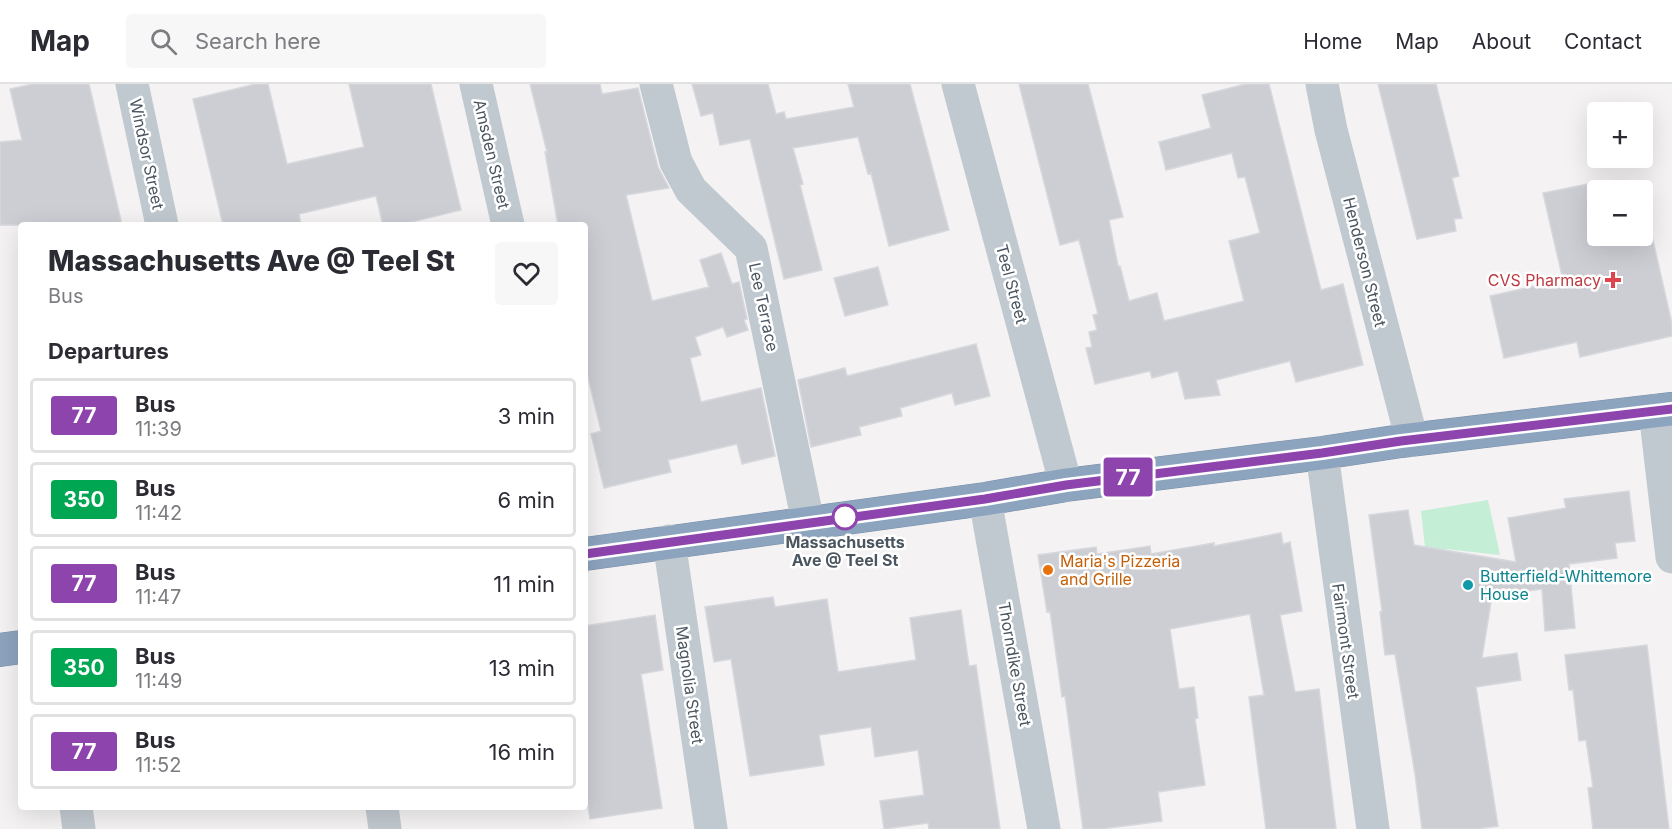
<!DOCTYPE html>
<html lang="en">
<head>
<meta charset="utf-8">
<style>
  :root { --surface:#fff; --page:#f7f7f7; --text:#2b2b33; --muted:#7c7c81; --line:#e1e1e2 }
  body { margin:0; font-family:Inter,sans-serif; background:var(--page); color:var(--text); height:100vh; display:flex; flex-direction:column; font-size:22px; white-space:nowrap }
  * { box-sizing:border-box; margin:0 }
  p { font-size:20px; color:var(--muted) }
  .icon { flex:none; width:33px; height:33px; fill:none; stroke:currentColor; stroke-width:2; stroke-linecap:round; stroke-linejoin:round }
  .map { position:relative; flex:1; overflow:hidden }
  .drawer { position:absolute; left:18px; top:138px; width:570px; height:588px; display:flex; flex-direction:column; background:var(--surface); border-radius:6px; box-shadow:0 6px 24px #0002 }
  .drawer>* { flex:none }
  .badge { padding:0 12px; border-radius:4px; font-size:21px; line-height:39px }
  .fabs { position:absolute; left:1587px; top:18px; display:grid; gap:12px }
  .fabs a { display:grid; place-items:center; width:66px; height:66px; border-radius:6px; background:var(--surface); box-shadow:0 6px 24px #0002; font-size:30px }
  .map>.badge { position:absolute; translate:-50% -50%; box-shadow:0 0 0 3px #fff }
  h2 { padding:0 30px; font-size:22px; line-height:54px }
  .round { display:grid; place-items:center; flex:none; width:63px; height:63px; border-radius:6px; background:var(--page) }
  .head { display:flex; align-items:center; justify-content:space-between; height:102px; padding:0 30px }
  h1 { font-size:28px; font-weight:800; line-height:45px }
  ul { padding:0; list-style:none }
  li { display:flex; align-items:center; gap:18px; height:75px; margin:0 12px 9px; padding:0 18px; border:3px solid var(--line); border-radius:6px }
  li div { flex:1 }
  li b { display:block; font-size:22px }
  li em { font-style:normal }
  li .badge { min-width:66px; font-weight:700; text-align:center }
  header { display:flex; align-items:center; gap:36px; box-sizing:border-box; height:84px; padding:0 30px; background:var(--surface); border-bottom:2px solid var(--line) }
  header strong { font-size:28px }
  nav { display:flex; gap:33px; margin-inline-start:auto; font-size:21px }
  .search { width:420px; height:54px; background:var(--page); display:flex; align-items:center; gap:15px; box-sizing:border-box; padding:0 21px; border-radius:6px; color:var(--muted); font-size:22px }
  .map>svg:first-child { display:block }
  .green { fill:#c4eed5 }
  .building { fill:#ccced4; stroke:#d6d8dd; stroke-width:1.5 }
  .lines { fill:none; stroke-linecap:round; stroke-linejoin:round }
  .highway-casing { stroke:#788faa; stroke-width:34 }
  .minor { stroke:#c1c9d0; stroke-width:33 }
  .highway { stroke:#8da4be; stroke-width:33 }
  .line-casing { stroke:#fff; stroke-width:14 }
  .line { stroke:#8e44ad; stroke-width:9 }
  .health-dot { fill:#e0444e; stroke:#fff; stroke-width:2 }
  .stop-dot { fill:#fff; stroke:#8e44ad; stroke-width:3 }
  .food-dot { fill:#e8710a; stroke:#fff; stroke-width:2 }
  .culture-dot { fill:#0f9aa8; stroke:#fff; stroke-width:2 }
  .labels { text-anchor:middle; stroke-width:5; stroke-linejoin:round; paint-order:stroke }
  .street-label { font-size:16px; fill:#4a555f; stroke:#fff }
  .health-label { font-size:16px; fill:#be3a42; stroke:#fff; text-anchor:end }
  .stop-label { font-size:16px; font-weight:bold; fill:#4a555f; stroke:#fff }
  .food-label { font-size:16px; fill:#c56008; stroke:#fff; text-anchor:start }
  .culture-label { font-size:16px; fill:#0d838f; stroke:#fff; text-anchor:start }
</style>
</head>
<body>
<header>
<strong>Map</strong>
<div class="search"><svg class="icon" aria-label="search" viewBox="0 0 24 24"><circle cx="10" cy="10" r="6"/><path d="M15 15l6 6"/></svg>Search here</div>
<nav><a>Home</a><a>Map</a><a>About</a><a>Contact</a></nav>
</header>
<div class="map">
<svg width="1672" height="745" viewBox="0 0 1672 745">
  <rect width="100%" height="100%" fill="#f4f2f2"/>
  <path class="green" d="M1488,416L1500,471L1446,465L1436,516L1431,517L1421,427Z"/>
  <path class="building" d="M33,0H89L122,141H0V58L22,56L10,5Z
    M256,0H268L287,80L364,63L349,0H431L461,126L399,141H383L376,112L299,130L301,141H223L193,15Z
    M530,0H600L602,10L638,4L658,83L669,104L626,111L652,217L709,203L700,176L721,169L732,200L739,198L747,235L744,236L748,246L727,253L723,243L695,253L701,271L690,274L701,318L761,304L775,372L742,380L737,360L668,376L671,388L604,404L591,350L601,347L585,281V141H558L545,68H547Z
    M692,0H768L776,30L784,28L786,35L854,23L848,0H910L949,146L889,162L871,89L868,90L858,53L793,64L803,100L800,101L822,186L784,195L750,55L720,61L713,29L701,32Z
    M1019,0H1088L1123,133L1109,136L1118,182H1120L1129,217L1157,209L1164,237L1244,217L1229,157L1260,149L1245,93L1238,94L1232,69L1166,86L1159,58L1211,44L1202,11L1246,0H1269L1321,206L1343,200L1363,281L1296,298L1290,277L1216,296L1220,311L1185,315L1178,287L1152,294L1150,287L1095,300L1086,264L1092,263L1089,248L1097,246L1093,231L1098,230L1079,156L1060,161Z
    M1378,0H1436L1459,92L1452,94L1462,134L1454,135L1456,147L1417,155Z
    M1598,98V152H1652L1672,240V252L1580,273L1577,258L1504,274L1490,212L1563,196L1543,109Z
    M878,183L888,221L845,232L834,194Z
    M976,260L990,312L955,321L952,309L900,324L902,332L859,343L861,351L811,363L798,296L845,284L847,292Z
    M1629,407L1635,457L1615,459L1617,474L1569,480L1575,544L1545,547L1542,505L1492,512L1482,574L1517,569L1521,596L1476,603L1498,742L1477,745H1422L1415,690L1395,570L1385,571L1380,528L1382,527L1369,431L1408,426L1414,461L1516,478L1508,434L1566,424L1564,415Z
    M1281,449L1283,460L1290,458L1302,527L1280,531L1295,608L1319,605L1336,745H1266L1249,613L1264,611L1250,530L1170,545L1179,605L1194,603L1198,634L1195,635L1205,701L1158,708L1162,737L1101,745H1083L1065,612L1062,613L1050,527L1047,528L1038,471L1096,463L1097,470L1150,462L1151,470L1214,459V462Z
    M773,513L775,523L827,515L838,588L916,576L910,534L961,526L969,582L976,581L1000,745H929L928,739L884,745L880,717L924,711L918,666L875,673L871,643L819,651L824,681L750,692L731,575L714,578L705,523Z
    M655,531L663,586L641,590L662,724L590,735L585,703V542Z
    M1647,561L1669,745H1593L1588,704L1593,703L1586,656L1579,657L1573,606H1569L1565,571Z"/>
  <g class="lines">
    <defs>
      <path id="highway" d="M585,470L985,415L1066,401L1322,369L1401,357L1672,325
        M0,566L21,563"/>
    </defs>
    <use href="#highway" class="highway-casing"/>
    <path class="minor" d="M132,0L162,141
      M476,0L508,141
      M656,0L676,78L691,106L751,164L808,438
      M958,0L1066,401
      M1322,0L1331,46L1412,356
      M1655,327L1672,473
      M1322,369L1373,745
      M985,415L1044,745
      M669,457L711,745
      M76,723L79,745
      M382,723L385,745"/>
    <use href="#highway" class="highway"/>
  </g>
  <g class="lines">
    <defs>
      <path id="line" d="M585,470L985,415L1066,401L1322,369L1401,357L1672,325"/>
    </defs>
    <use href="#line" class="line-casing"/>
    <use href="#line" class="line"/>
  </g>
  <path class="health-dot" d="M1610 187h6v6h6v6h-6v6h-6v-6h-6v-6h6z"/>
  <circle class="stop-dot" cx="845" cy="433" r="12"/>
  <circle class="food-dot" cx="1048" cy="486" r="6"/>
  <circle class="culture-dot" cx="1468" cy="501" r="6"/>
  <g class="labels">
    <g class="street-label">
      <text transform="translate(147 70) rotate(78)" y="6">Windsor Street</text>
      <text transform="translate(492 70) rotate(77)" y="6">Amsden Street</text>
      <text transform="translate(1365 178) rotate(76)" y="6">Henderson Street</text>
      <text transform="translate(1012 200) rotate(75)" y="6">Teel Street</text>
      <text transform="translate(764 223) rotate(78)" y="6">Lee Terrace</text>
      <text transform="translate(1346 557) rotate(82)" y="6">Fairmont Street</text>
      <text transform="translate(1015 580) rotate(80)" y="6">Thorndike Street</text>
      <text transform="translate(690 601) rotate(82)" y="6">Magnolia Street</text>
    </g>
    <g class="health-label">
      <text x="1601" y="202">CVS Pharmacy</text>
    </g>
    <g class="stop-label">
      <text x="845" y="464">Massachusetts<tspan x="845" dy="18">Ave @ Teel St</tspan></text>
    </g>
    <g class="food-label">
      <text x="1060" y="483">Maria's Pizzeria<tspan x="1060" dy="18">and Grille</tspan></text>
    </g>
    <g class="culture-label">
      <text x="1480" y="498">Butterfield-Whittemore<tspan x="1480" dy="18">House</tspan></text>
    </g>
  </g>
</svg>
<div class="fabs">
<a>+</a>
<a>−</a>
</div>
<b class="badge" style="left:1128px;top:393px;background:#8e44ad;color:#fff">77</b>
<section class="drawer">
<div class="head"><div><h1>Massachusetts Ave @ Teel St</h1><p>Bus</p></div><a class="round"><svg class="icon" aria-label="heart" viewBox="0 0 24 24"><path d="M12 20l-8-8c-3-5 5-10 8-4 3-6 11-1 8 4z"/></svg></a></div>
<h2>Departures</h2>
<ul>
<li><span class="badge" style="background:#8e44ad;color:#fff">77</span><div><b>Bus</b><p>11:39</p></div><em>3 min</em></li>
<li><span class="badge" style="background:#00a651;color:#fff">350</span><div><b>Bus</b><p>11:42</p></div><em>6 min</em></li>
<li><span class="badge" style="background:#8e44ad;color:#fff">77</span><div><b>Bus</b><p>11:47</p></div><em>11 min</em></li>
<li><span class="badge" style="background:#00a651;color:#fff">350</span><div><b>Bus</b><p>11:49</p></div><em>13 min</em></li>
<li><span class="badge" style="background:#8e44ad;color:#fff">77</span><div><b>Bus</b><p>11:52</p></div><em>16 min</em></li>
</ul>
</section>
</div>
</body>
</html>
